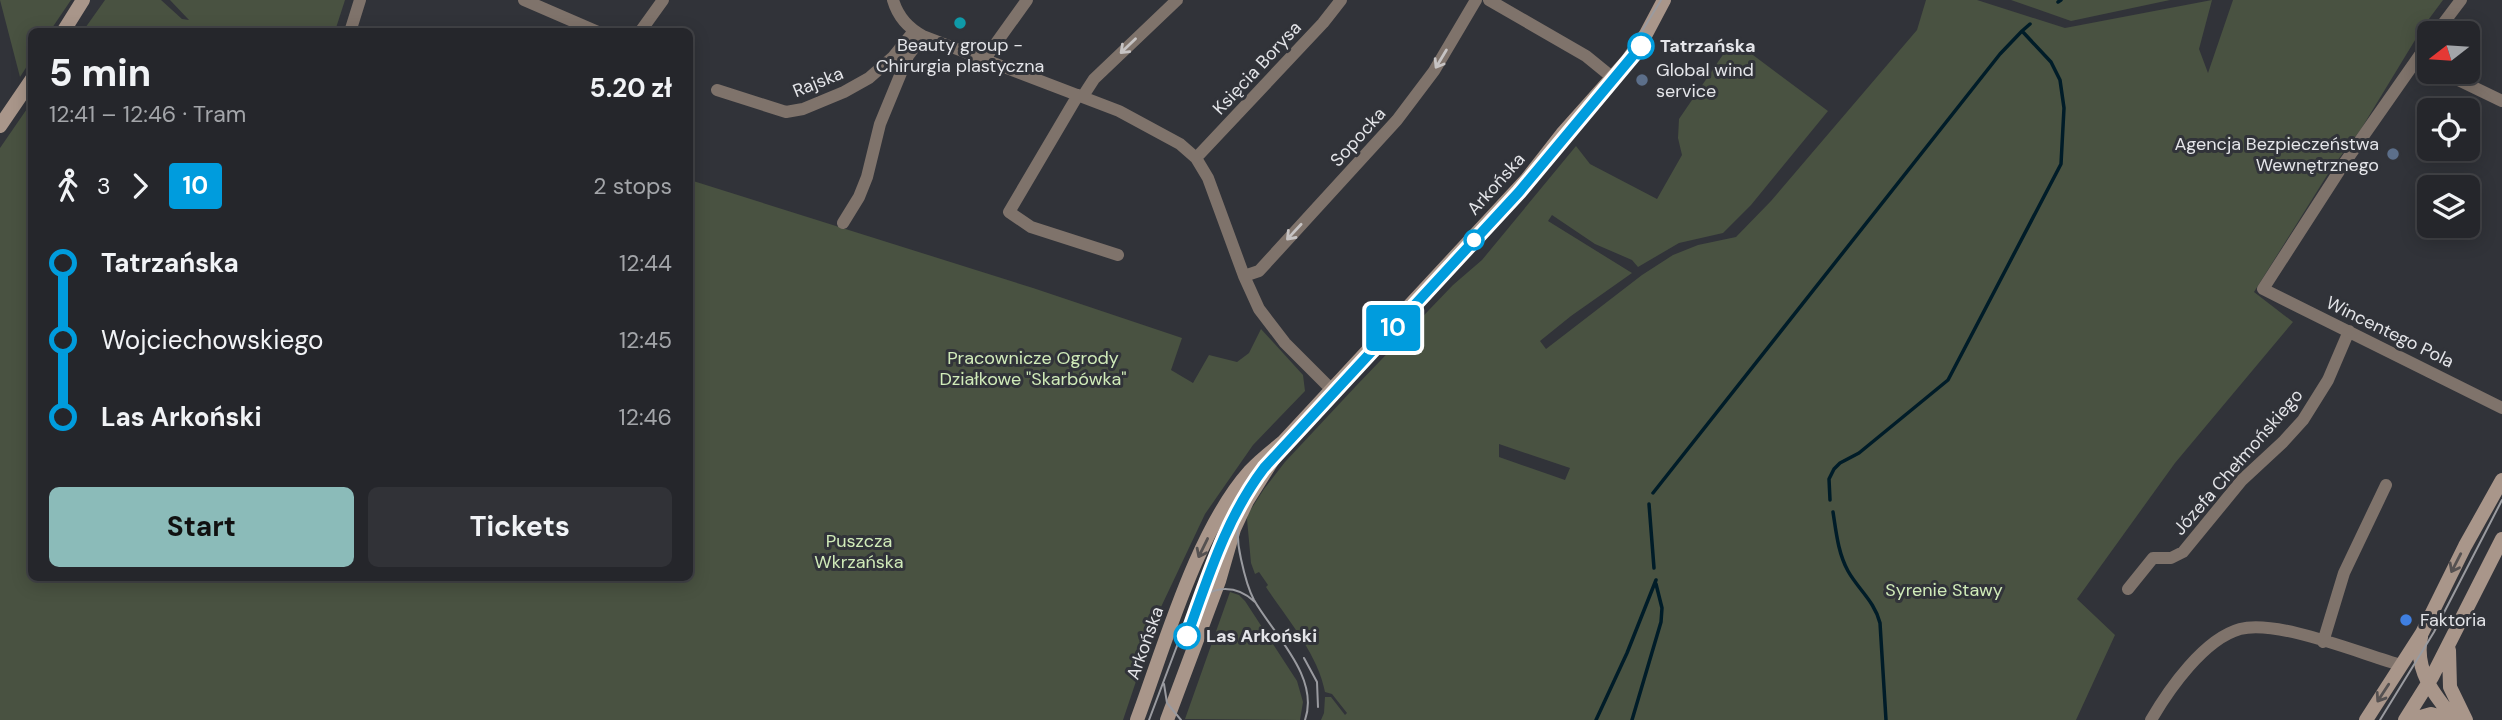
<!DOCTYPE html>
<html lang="en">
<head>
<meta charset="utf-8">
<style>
  :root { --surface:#25262b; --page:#313237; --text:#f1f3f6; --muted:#a3a5a9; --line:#424347; --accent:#8bbbb9 }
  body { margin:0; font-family:"DM Sans",sans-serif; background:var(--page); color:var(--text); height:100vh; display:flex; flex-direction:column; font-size:26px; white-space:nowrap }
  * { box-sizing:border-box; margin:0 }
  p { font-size:23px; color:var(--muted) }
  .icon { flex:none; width:38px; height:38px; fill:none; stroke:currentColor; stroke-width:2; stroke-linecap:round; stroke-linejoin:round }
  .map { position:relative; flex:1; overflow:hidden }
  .details { position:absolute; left:28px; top:28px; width:665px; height:553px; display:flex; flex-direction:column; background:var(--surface); border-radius:10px; box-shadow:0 4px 18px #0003,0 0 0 2px var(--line) }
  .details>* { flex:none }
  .badge { padding:0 14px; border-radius:5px; font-size:24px; line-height:46px }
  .needle { width:46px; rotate:253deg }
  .tools { position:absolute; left:2417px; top:21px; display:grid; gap:14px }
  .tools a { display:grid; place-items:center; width:63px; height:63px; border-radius:10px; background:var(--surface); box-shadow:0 4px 18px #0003,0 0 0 2px var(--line); font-size:35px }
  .map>.badge { position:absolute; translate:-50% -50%; box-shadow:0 0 0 4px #fff }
  .legs { display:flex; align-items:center; gap:10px; height:77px; padding:0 21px; font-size:23px }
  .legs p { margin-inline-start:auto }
  .summary { display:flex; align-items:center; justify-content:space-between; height:119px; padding:0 21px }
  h1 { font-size:38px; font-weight:700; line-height:52px }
  .primary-button { display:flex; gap:14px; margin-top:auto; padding:14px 21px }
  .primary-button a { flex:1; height:80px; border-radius:10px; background:var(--accent); color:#111; font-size:28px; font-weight:700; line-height:80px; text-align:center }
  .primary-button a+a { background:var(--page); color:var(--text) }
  ul { padding:0 21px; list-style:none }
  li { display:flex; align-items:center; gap:24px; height:77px; font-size:26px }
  li i { display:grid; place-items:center; width:10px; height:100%; margin:0 9px; background:currentColor }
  li i::after { content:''; width:18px; height:18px; margin:-9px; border:5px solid; border-radius:50%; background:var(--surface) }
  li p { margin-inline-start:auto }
  li:first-child i { background:linear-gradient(#0000 50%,currentColor 0) }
  li:last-child i { background:linear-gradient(currentColor 50%,#0000 0) }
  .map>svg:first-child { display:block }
  .green { fill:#495241; fill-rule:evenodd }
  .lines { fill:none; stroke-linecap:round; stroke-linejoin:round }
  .stream { stroke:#001c28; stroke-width:3.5 }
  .street { stroke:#7f736b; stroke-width:12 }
  .secondary { stroke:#a9968a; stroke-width:14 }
  .tram { stroke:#9a9ba0; stroke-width:2 }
  .oneway { stroke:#c6c3c3 }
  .oneway2 { stroke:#555151 }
  .line-1-casing { stroke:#fff; stroke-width:16 }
  .line-1 { stroke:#009cdd; stroke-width:10 }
  .culture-dot { fill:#0f9aa8; stroke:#313339; stroke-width:2.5 }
  .stop-1-dot { fill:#fff; stroke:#009cdd; stroke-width:3.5 }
  .service-dot { fill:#5c6f8a; stroke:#313339; stroke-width:2.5 }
  .shop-dot { fill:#3f7fe0; stroke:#313339; stroke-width:2.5 }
  .labels { text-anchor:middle; stroke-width:6; stroke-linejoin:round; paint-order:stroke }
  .poi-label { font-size:18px; fill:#e4e5e9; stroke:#313339; text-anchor:start }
  .stop-label { font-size:18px; font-weight:bold; fill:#e4e5e9; stroke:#313339; text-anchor:start }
  .street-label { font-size:18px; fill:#e4e5e9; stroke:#313339 }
  .park-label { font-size:18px; fill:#d0ebb9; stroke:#313339 }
</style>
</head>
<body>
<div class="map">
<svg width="2502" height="720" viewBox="0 0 2502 720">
  <rect width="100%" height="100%" fill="#313339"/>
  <path class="green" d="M0,0H71L50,31L32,32L31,60L20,77Z
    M105,0H161L182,19L189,20L170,0H345L335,31H83Z
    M1926,0H1977L2065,28L2212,0L2199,49L2208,73L2233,0H2443L2423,27L2361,129L2331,169L2254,292L2293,322L2175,463L2077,599L2115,635L2076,720H1321L1324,713L1325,697H1331L1345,715L1347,713L1332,694L1325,692C1318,654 1287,619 1266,587L1268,585L1259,572L1255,574L1251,563L1247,519L1248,514L1264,489L1285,462L1356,386L1453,285L1482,260L1576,146L1590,164L1657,199L1682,155L1678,138L1679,119L1733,40L1828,111L1751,205L1723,233L1679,243L1638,267L1632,260L1595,244L1552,215L1548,221L1632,273L1571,316L1540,341L1546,349L1642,275L1673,255L1698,245L1736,237L1771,201L1917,30ZM1499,444L1570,468L1565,480L1499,457Z
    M2011,0H2170L2071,21Z
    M31,103L32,578H690V180L1033,288L1182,338L1171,370L1193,383L1209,355L1237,362L1249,353L1261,329L1303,375L1305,391L1253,445L1205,514L1161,607L1123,720H0V148Z
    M1230,592L1239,595L1245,601L1297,681L1303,702L1300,720L1185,719Z"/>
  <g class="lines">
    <path class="stream" d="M2058,2L2061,0
      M1653,493L2000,54L2022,31
      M1830,500L1829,479L1834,469L1840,463L1859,453L1948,380L2061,164L2064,108L2060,80L2051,62L2022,31L2030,24
      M1649,504L1654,568
      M1833,512C1836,531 1838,553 1848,571C1858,589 1875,602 1880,623L1886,720
      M1596,720L1627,653L1656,580
      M1632,720L1661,622L1662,608L1656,584"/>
    <path class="street" d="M524,0L598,32
      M893,0C898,17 908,28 923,36L1119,111L1180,144L1196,158L1208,178L1244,276L1259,309L1285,343L1332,390
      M1489,0L1586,56L1613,78
      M350,32L360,0
      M640,32L663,0
      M2436,33L2461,0
      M2429,42L2343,165L2263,289L2502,408
      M984,60L1027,0
      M2442,72L2502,101
      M717,90L786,112L803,109L844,92L869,78L893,57L914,31
      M1078,95L1009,212L1031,227L1118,255
      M1083,96L1094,79L1177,0
      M1196,158L1323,23L1341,0
      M843,223L859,197L867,177L880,124L908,56L923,36
      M1244,276L1259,271L1397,120L1434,71L1476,0
      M2128,589L2153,558H2171L2183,552L2242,480L2283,442L2303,420L2328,380L2349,331
      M2323,642L2344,573L2386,485
      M2151,720C2169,689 2204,639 2240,629C2278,619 2361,654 2401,665"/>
    <path class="secondary" d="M63,32L83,0
      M0,126L32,79
      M2421,637C2414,671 2435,696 2455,720
      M2449,650L2450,687L2466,720
      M1137,720C1165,645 1197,530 1250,471C1260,460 1272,451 1283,442L1526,180L1562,134L1627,61L1646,34L1664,0
      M1167,720L1219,581L1234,529L1247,501L1277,453
      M2366,720L2422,633L2465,546L2502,480
      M2405,720L2432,677L2502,539
      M2410,720L2431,714L2451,720"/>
    <path class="tram" d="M1243,500C1236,520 1236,538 1241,559C1244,573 1247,587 1254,600C1274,635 1320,677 1305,720
      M1194,604C1211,585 1236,584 1255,602
      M1304,658L1317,682L1318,707
      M1164,684L1167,703L1181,720
      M1149,720L1220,532L1241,492L1275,448L1522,181L1625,59L1661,0
      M2380,720L2434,632L2502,500"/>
  </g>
  <defs><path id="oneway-shaft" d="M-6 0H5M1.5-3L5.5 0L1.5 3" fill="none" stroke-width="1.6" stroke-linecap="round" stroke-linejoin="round" transform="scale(1.75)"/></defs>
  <g class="oneway">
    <use href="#oneway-shaft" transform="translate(1128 46) rotate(136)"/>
    <use href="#oneway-shaft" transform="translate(1441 59) rotate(121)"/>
    <use href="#oneway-shaft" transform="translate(1294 232) rotate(133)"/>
  </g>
  <g class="oneway2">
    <use href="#oneway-shaft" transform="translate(1203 548) rotate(116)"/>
    <use href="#oneway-shaft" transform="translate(2456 563) rotate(117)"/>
    <use href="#oneway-shaft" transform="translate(2383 693) rotate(123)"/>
  </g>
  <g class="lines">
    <defs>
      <path id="line-1" d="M1187,636C1208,578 1226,518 1264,468L1519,192L1641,46"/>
    </defs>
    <use href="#line-1" class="line-1-casing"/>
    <use href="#line-1" class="line-1"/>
  </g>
  <circle class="culture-dot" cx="960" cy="23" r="7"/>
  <g class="stop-1-dot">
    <circle cx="1641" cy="46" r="12"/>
    <circle cx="1474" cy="240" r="9"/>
    <circle cx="1187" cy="636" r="12"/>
  </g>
  <g class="service-dot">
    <circle cx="1642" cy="80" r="7"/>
    <circle cx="2393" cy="154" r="7"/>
  </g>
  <circle class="shop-dot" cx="2406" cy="620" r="7"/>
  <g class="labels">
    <g class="poi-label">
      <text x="960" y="51" text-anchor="middle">Beauty group -<tspan x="960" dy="21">Chirurgia plastyczna</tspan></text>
      <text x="1656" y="76">Global wind<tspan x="1656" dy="21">service</tspan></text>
      <text x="2379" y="150" text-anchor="end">Agencja Bezpieczeństwa<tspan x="2379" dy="21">Wewnętrznego</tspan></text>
      <text x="2420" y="626">Faktoria</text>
    </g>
    <g class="stop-label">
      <text x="1660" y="52">Tatrzańska</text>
      <text x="1206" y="642">Las Arkoński</text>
    </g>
    <g class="street-label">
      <text transform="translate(1257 68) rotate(-47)" y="6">Księcia Borysa</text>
      <text transform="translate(818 82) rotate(-22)" y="6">Rajska</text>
      <text transform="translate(1358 137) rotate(-48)" y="6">Sopocka</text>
      <text transform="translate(1496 184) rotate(-48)" y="6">Arkońska</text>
      <text transform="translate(2390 332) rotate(26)" y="6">Wincentego Pola</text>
      <text transform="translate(2238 462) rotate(-49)" y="6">Józefa Chełmońskiego</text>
      <text transform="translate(1145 643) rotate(-70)" y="6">Arkońska</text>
    </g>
    <g class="park-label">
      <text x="1033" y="364">Pracownicze Ogrody<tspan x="1033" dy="21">Działkowe "Skarbówka"</tspan></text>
      <text x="859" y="547">Puszcza<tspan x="859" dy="21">Wkrzańska</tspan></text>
      <text x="1944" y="596">Syrenie Stawy</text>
    </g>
  </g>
</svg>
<div class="tools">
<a><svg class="needle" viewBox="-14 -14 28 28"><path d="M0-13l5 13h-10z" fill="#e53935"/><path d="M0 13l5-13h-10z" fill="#a3a5a9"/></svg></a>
<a><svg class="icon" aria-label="locate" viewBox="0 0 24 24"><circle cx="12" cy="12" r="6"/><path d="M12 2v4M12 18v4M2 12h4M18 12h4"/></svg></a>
<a><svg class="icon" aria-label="layers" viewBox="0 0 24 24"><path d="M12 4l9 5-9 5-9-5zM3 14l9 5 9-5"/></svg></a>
</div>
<b class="badge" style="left:1393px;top:328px;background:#009cdd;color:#fff">10</b>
<section class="details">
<div class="summary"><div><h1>5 min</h1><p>12:41 – 12:46 · Tram</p></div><b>5.20 zł</b></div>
<div class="legs"><svg class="icon" aria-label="walk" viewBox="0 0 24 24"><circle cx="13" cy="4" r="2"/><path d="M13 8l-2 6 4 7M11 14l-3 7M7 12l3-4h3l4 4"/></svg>3<svg class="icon" aria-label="forward" viewBox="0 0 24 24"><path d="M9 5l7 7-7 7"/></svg><b class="badge" style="background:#009cdd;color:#fff">10</b><p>2 stops</p></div>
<ul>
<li><i style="color:#009cdd"></i><b>Tatrzańska</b><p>12:44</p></li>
<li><i style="color:#009cdd"></i><span>Wojciechowskiego</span><p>12:45</p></li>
<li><i style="color:#009cdd"></i><b>Las Arkoński</b><p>12:46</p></li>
</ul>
<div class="primary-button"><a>Start</a><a>Tickets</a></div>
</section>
</div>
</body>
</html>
